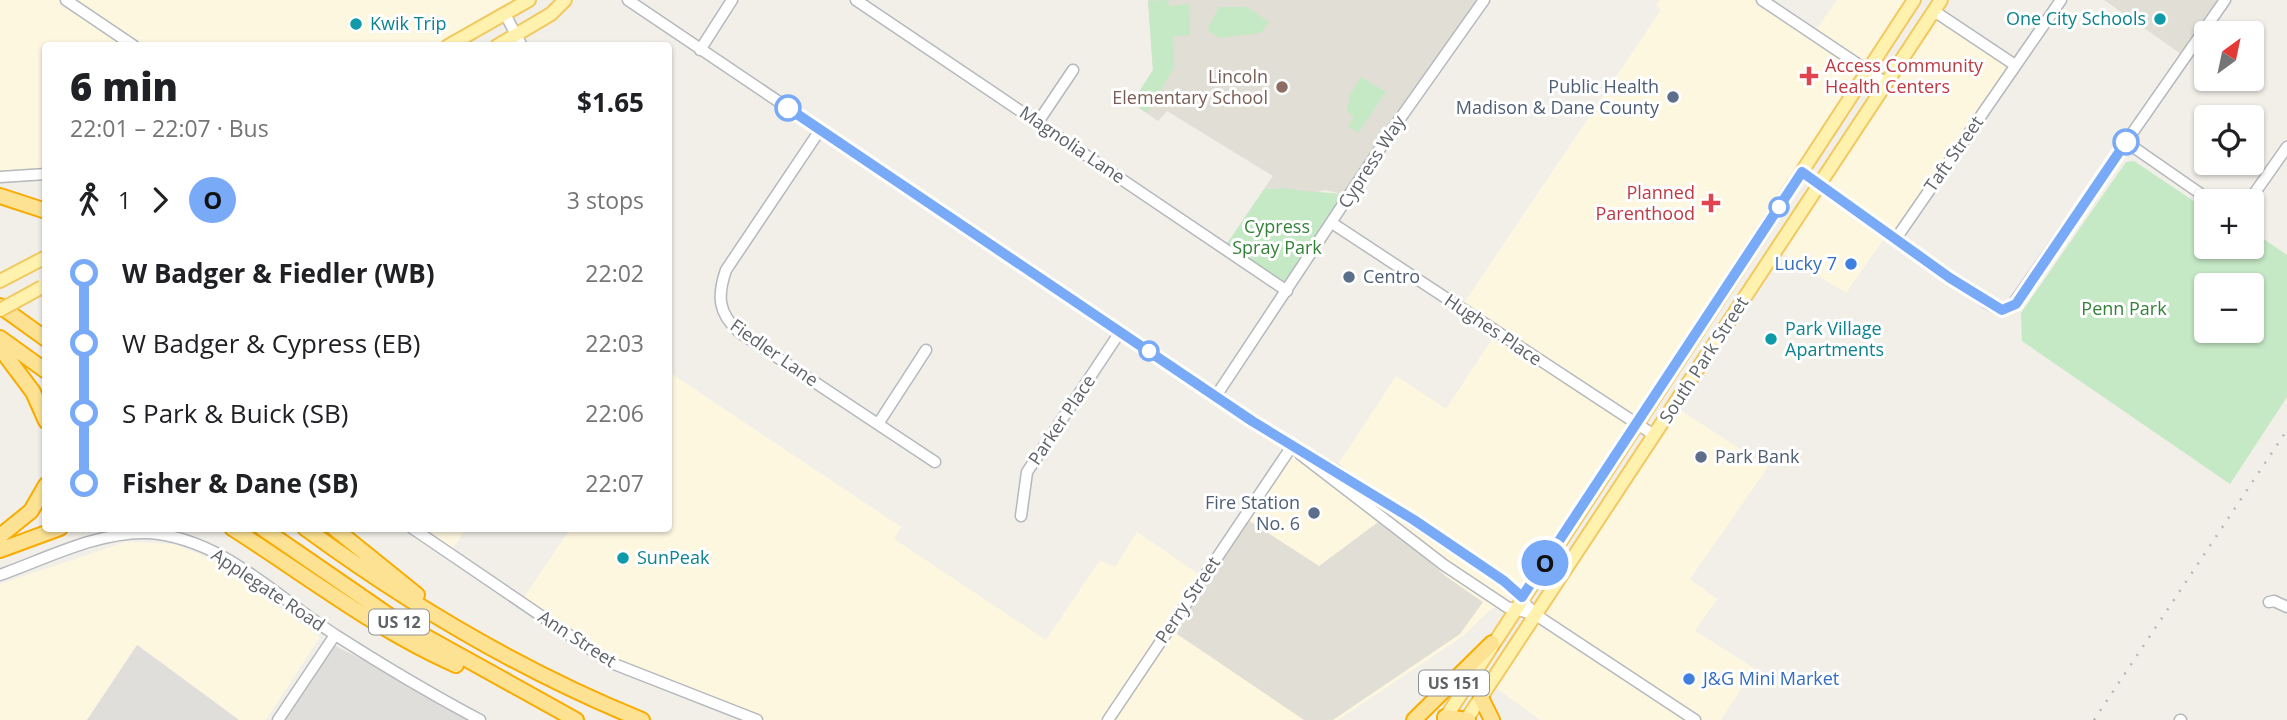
<!DOCTYPE html>
<html lang="en">
<head>
<meta charset="utf-8">
<style>
  :root { --surface:#fff; --page:#f2f2f2; --text:#202124; --muted:#757577 }
  body { margin:0; font-family:"Open Sans",sans-serif; background:var(--page); color:var(--text); height:100vh; display:flex; flex-direction:column; font-size:26px; white-space:nowrap }
  * { box-sizing:border-box; margin:0 }
  p { font-size:23px; color:var(--muted) }
  .icon { flex:none; width:38px; height:38px; fill:none; stroke:currentColor; stroke-width:2; stroke-linecap:round; stroke-linejoin:round }
  .map { position:relative; flex:1; overflow:hidden }
  .panel { position:absolute; left:42px; top:42px; width:630px; height:490px; display:flex; flex-direction:column; background:var(--surface); border-radius:7px; box-shadow:0 2px 5px #0004 }
  .panel>* { flex:none }
  .badge { padding:0 14px; border-radius:23px; font-size:24px; line-height:46px }
  .needle { width:46px; rotate:33deg }
  .tools { position:absolute; left:2194px; top:21px; display:grid; gap:14px }
  .tools a { display:grid; place-items:center; width:70px; height:70px; border-radius:7px; background:var(--surface); box-shadow:0 2px 5px #0004; font-size:35px }
  .map>.badge { position:absolute; translate:-50% -50%; box-shadow:0 0 0 4px #fff }
  .legs { display:flex; align-items:center; gap:10px; height:77px; padding:0 28px; font-size:23px }
  .legs p { margin-inline-start:auto }
  .head { display:flex; align-items:center; justify-content:space-between; height:119px; padding:0 28px }
  h1 { font-size:38px; font-weight:800; line-height:52px }
  ul { padding:0 28px; list-style:none }
  li { display:flex; align-items:center; gap:24px; height:70px; font-size:26px }
  li i { display:grid; place-items:center; width:10px; height:100%; margin:0 9px; background:currentColor }
  li i::after { content:''; width:18px; height:18px; margin:-9px; border:5px solid; border-radius:50%; background:var(--surface) }
  li p { margin-inline-start:auto }
  li:first-child i { background:linear-gradient(#0000 50%,currentColor 0) }
  li:last-child i { background:linear-gradient(currentColor 50%,#0000 0) }
  .map>svg:first-child { display:block }
  .commercial { fill:#fef7e0 }
  .industrial { fill:#e0deda }
  .education { fill:#e1ded6 }
  .green { fill:#c5e8c5; fill-rule:evenodd }
  .lines { fill:none; stroke-linecap:round; stroke-linejoin:round }
  .minor-casing { stroke:#b5b8bc; stroke-width:13 }
  .major-casing { stroke:#f2c960; stroke-width:16 }
  .highway-casing { stroke:#f9ab00; stroke-width:18 }
  .minor { stroke:#fff; stroke-width:10 }
  .major { stroke:#fff2af; stroke-width:12 }
  .highway { stroke:#fde293; stroke-width:14 }
  .rail { stroke:#b6b7b8; stroke-width:2.5; stroke-dasharray:2 9; stroke-linecap:butt }
  .major-bridge-casing { stroke:#f2c960; stroke-width:16; stroke-linecap:butt }
  .major-bridge { stroke:#fff2af; stroke-width:12 }
  .line-1-casing { stroke:#fff; stroke-width:16 }
  .line-1 { stroke:#79aaf7; stroke-width:10 }
  .culture-dot { fill:#0f9aa8; stroke:#fff; stroke-width:2.5 }
  .health-dot { fill:#e0444e; stroke:#fff; stroke-width:2.5 }
  .education-dot { fill:#8d6e63; stroke:#fff; stroke-width:2.5 }
  .service-dot { fill:#5c6f8a; stroke:#fff; stroke-width:2.5 }
  .stop-1-dot { fill:#fff; stroke:#79aaf7; stroke-width:3.5 }
  .shop-dot { fill:#3f7fe0; stroke:#fff; stroke-width:2.5 }
  .labels { text-anchor:middle; stroke-width:6; stroke-linejoin:round; paint-order:stroke }
  .shield { fill:#fff; stroke:#8f9295; stroke-width:2 }
  .shield-label { font-size:16px; font-weight:bold; fill:#5f6368 }
  .culture-label { font-size:18px; fill:#0d838f; stroke:#fff; text-anchor:start }
  .health-label { font-size:18px; fill:#be3a42; stroke:#fff; text-anchor:start }
  .education-label { font-size:18px; fill:#785e54; stroke:#fff; text-anchor:end }
  .service-label { font-size:18px; fill:#4e5e75; stroke:#fff; text-anchor:end }
  .street-label { font-size:18px; fill:#5f6368; stroke:#fff }
  .park-label { font-size:18px; fill:#348238; stroke:#fff }
  .shop-label { font-size:18px; fill:#366cbe; stroke:#fff; text-anchor:end }
</style>
</head>
<body>
<div class="map">
<svg width="2287" height="720" viewBox="0 0 2287 720">
  <rect width="100%" height="100%" fill="#f1efe8"/>
  <path class="commercial" d="M0,0H529L448,45L46,46L45,174L0,177Z
    M1660,0H1761L1813,34L1837,0H1914L1522,597L1491,609L1463,636L1338,720H757L631,672L521,602L570,529L668,528V379L672,374L901,527L894,539L1046,640L1100,560L1115,567L1137,532L1203,577L1292,446L1335,469L1396,376L1446,409L1496,333L1460,309L1661,10L1656,6Z
    M1934,11L2015,65L1895,240L1887,234L1846,293L1776,249Z
    M1674,406L1768,467L1690,579L1717,599L1695,631L1754,668L1721,720H1540L1491,684Z
    M412,529H465L450,554Z
    M126,542L173,544L200,554L231,572L320,637L266,720H239L138,645L87,720H0V584Z"/>
  <path class="industrial" d="M137,645L239,720H87Z
    M335,646L435,695L480,720H285Z"/>
  <path class="education" d="M1148,0H1484L1350,196L1325,190L1308,194L1286,188L1264,189L1273,176L1167,111L1158,121L1132,103L1153,70Z
    M2104,0H2218L2181,54Z
    M1248,520L1319,566L1381,520L1447,577L1483,602L1460,634L1333,720H1304L1171,630Z"/>
  <path class="green" d="M1168,0L1169,6L1189,4L1190,35L1173,36L1174,68L1147,113L1132,103L1153,70L1148,1Z
    M1219,7H1247L1269,22L1261,33L1220,38L1207,30Z
    M1361,77L1386,92L1358,133L1348,126L1354,117L1347,111L1350,95Z
    M2134,161L2207,210V247H2252V231L2287,255V397L2230,484L2022,341L2021,313L2126,162ZM2252,285V331H2207V285Z
    M1286,188C1310,194 1325,190 1350,196L1287,291L1224,248L1264,189Z"/>
  <g class="lines">
    <defs>
      <path id="minor" d="M66,0L134,46
        M628,0L1252,421L1334,469L1504,581L1536,615L1695,720
        M856,0L1287,291
        M1762,0L1886,83
        M1934,11L2015,65
        M505,14L522,46
        M700,50L732,0
        M1038,122L1073,70
        M820,130L726,270C717,296 718,313 739,332L935,462
        M2126,142L2211,201
        M1802,172L1987,303L1998,309L2011,307L2225,0
        M0,177L46,174
        M2249,201L2287,147
        M1332,223L1654,435
        M1895,240L2061,0
        M1216,396L1397,123L1484,0
        M878,424L926,350
        M1300,454L1444,565L1507,607L1536,615
        M1021,516L1027,472L1120,332
        M412,528L609,662L757,720
        M0,575C45,559 99,531 148,533C223,538 277,598 337,636C384,666 431,694 480,720
        M2269,602L2274,601L2287,607
        M278,720L335,635
        M1108,720L1292,446
        M2180,720H2181"/>
      <path id="major" d="M448,46L529,0
        M497,46L551,14L565,0
        M0,281L46,257
        M1444,720L1914,0
        M1466,720L1941,0"/>
      <path id="highway" d="M0,196L46,211
        M0,306L46,339
        M0,338L46,371
        M0,348L33,392L46,421
        M232,528C306,575 376,630 456,665
        M262,528L394,619L576,720
        M305,528C410,605 521,671 642,720
        M334,528L417,595
        M0,536L31,511L46,485
        M0,550L60,528
        M1481,698L1492,720
        M1445,717L1468,720
        M1414,720L1492,643"/>
    </defs>
    <use href="#minor" class="minor-casing"/>
    <use href="#major" class="major-casing"/>
    <use href="#highway" class="highway-casing"/>
    <use href="#minor" class="minor"/>
    <use href="#major" class="major"/>
    <use href="#highway" class="highway"/>
    <path class="rail" d="M2094,720L2287,430"/>
    <defs>
      <path id="major-bridge" d="M0,310L42,287"/>
    </defs>
    <use href="#major-bridge" class="major-bridge-casing"/>
    <use href="#major-bridge" class="major-bridge"/>
  </g>
  <g class="lines">
    <defs>
      <path id="line-1" d="M788,108L1252,421L1414,520L1504,581L1522,597L1802,172L1950,278L2002,310L2016,304L2126,142"/>
    </defs>
    <use href="#line-1" class="line-1-casing"/>
    <use href="#line-1" class="line-1"/>
  </g>
  <g class="culture-dot">
    <circle cx="2160" cy="19" r="7"/>
    <circle cx="356" cy="24" r="7"/>
    <circle cx="1771" cy="339" r="7"/>
    <circle cx="623" cy="558" r="7"/>
  </g>
  <g class="health-dot">
    <path d="M1805.5 65.5h7v7h7v7h-7v7h-7v-7h-7v-7h7z"/>
    <path d="M1707.5 192.5h7v7h7v7h-7v7h-7v-7h-7v-7h7z"/>
  </g>
  <circle class="education-dot" cx="1282" cy="87" r="7"/>
  <g class="service-dot">
    <circle cx="1673" cy="97" r="7"/>
    <circle cx="1349" cy="277" r="7"/>
    <circle cx="1701" cy="457" r="7"/>
    <circle cx="1314" cy="513" r="7"/>
  </g>
  <g class="stop-1-dot">
    <circle cx="788" cy="108" r="12"/>
    <circle cx="2126" cy="142" r="12"/>
    <circle cx="1779" cy="207" r="9"/>
    <circle cx="1149" cy="351" r="9"/>
  </g>
  <g class="shop-dot">
    <circle cx="1851" cy="264" r="7"/>
    <circle cx="1689" cy="679" r="7"/>
  </g>
  <g class="labels">
    <g class="shield">
      <rect x="369" y="609.5" width="60" height="25" rx="5"/>
      <rect x="1419" y="670.5" width="70" height="25" rx="5"/>
    </g>
    <g class="shield-label">
      <text x="399" y="628">US 12</text>
      <text x="1454" y="689">US 151</text>
    </g>
    <g class="culture-label">
      <text x="2146" y="25" text-anchor="end">One City Schools</text>
      <text x="370" y="30">Kwik Trip</text>
      <text x="1785" y="335">Park Village<tspan x="1785" dy="21">Apartments</tspan></text>
      <text x="637" y="564">SunPeak</text>
    </g>
    <g class="health-label">
      <text x="1825" y="72">Access Community<tspan x="1825" dy="21">Health Centers</tspan></text>
      <text x="1695" y="199" text-anchor="end">Planned<tspan x="1695" dy="21">Parenthood</tspan></text>
    </g>
    <g class="education-label">
      <text x="1268" y="83">Lincoln<tspan x="1268" dy="21">Elementary School</tspan></text>
    </g>
    <g class="service-label">
      <text x="1659" y="93">Public Health<tspan x="1659" dy="21">Madison &amp; Dane County</tspan></text>
      <text x="1363" y="283" text-anchor="start">Centro</text>
      <text x="1715" y="463" text-anchor="start">Park Bank</text>
      <text x="1300" y="509">Fire Station<tspan x="1300" dy="21">No. 6</tspan></text>
    </g>
    <g class="street-label">
      <text transform="translate(1072 145) rotate(34)" y="6">Magnolia Lane</text>
      <text transform="translate(1954 154) rotate(-55)" y="6">Taft Street</text>
      <text transform="translate(1372 162) rotate(-57)" y="6">Cypress Way</text>
      <text transform="translate(1493 330) rotate(34)" y="6">Hughes Place</text>
      <text transform="translate(774 353) rotate(35)" y="6">Fiedler Lane</text>
      <text transform="translate(1704 360) rotate(-57)" y="6">South Park Street</text>
      <text transform="translate(1062 420) rotate(-56)" y="6">Parker Place</text>
      <text transform="translate(268 590) rotate(34)" y="6">Applegate Road</text>
      <text transform="translate(1188 600) rotate(-56)" y="6">Perry Street</text>
      <text transform="translate(577 639) rotate(33)" y="6">Ann Street</text>
    </g>
    <g class="park-label">
      <text x="1277" y="233">Cypress<tspan x="1277" dy="21">Spray Park</tspan></text>
      <text x="2124" y="315">Penn Park</text>
    </g>
    <g class="shop-label">
      <text x="1837" y="270">Lucky 7</text>
      <text x="1703" y="685" text-anchor="start">J&amp;G Mini Market</text>
    </g>
  </g>
</svg>
<div class="tools">
<a><svg class="needle" viewBox="-14 -14 28 28"><path d="M0-13l5 13h-10z" fill="#e53935"/><path d="M0 13l5-13h-10z" fill="#757577"/></svg></a>
<a><svg class="icon" aria-label="locate" viewBox="0 0 24 24"><circle cx="12" cy="12" r="6"/><path d="M12 2v4M12 18v4M2 12h4M18 12h4"/></svg></a>
<a>+</a>
<a>−</a>
</div>
<b class="badge" style="left:1545px;top:563px;background:#79aaf7;color:#111">O</b>
<section class="panel">
<div class="head"><div><h1>6 min</h1><p>22:01 – 22:07 · Bus</p></div><b>$1.65</b></div>
<div class="legs"><svg class="icon" aria-label="walk" viewBox="0 0 24 24"><circle cx="13" cy="4" r="2"/><path d="M13 8l-2 6 4 7M11 14l-3 7M7 12l3-4h3l4 4"/></svg>1<svg class="icon" aria-label="forward" viewBox="0 0 24 24"><path d="M9 5l7 7-7 7"/></svg><b class="badge" style="background:#79aaf7;color:#111">O</b><p>3 stops</p></div>
<ul>
<li><i style="color:#79aaf7"></i><b>W Badger &amp; Fiedler (WB)</b><p>22:02</p></li>
<li><i style="color:#79aaf7"></i><span>W Badger &amp; Cypress (EB)</span><p>22:03</p></li>
<li><i style="color:#79aaf7"></i><span>S Park &amp; Buick (SB)</span><p>22:06</p></li>
<li><i style="color:#79aaf7"></i><b>Fisher &amp; Dane (SB)</b><p>22:07</p></li>
</ul>
</section>
</div>
</body>
</html>
